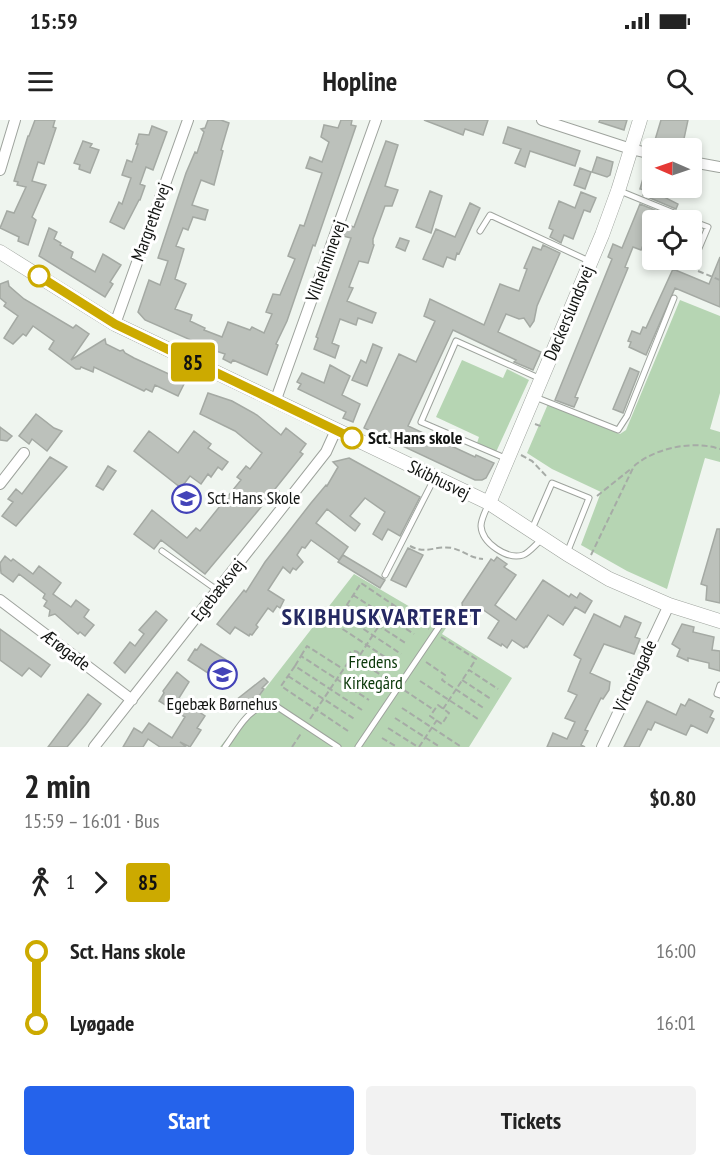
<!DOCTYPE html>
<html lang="en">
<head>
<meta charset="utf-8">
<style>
  :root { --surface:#fff; --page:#f2f2f2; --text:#222; --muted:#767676; --accent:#2563eb }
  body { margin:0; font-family:"PT Sans Narrow",sans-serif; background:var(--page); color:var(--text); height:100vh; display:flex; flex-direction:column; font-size:22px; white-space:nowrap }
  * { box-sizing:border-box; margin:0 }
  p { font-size:20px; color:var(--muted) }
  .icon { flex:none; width:33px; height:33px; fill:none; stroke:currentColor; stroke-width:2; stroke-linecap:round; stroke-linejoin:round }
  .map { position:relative; height:627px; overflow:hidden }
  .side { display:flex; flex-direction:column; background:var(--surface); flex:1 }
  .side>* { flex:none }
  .badge { padding:0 12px; border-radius:4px; font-size:21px; line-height:39px }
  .needle { width:39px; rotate:272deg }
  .tools { position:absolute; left:642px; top:18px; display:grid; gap:12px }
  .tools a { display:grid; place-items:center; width:60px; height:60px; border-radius:6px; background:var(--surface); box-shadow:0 3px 9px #0003; font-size:30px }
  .map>.badge { position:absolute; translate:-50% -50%; box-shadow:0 0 0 3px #fff }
  .legs { display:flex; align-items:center; gap:9px; height:66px; padding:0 24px; font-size:20px }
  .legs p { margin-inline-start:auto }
  .headline { display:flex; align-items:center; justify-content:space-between; height:102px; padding:0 24px }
  h1 { font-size:33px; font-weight:700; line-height:45px }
  .primary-button { display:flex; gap:12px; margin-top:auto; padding:12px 24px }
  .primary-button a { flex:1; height:69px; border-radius:6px; background:var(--accent); color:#fff; font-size:24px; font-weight:700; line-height:69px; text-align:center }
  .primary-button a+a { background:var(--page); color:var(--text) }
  ul { padding:0 24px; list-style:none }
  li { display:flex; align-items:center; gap:21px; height:72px; font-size:22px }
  li i { display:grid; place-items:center; width:9px; height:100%; margin:0 8px; background:currentColor }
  li i::after { content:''; width:15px; height:15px; margin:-8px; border:4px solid; border-radius:50%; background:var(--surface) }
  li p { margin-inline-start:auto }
  li:first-child i { background:linear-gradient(#0000 50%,currentColor 0) }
  li:last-child i { background:linear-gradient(currentColor 50%,#0000 0) }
  .status { display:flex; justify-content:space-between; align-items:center; height:42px; padding:0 30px; background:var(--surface); direction:ltr }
  .status svg { height:16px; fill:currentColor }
  header { display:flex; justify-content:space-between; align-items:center; height:78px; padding:0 24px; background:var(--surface); font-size:27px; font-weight:700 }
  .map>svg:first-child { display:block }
  .green { fill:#b6d5b3 }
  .building { fill:#bcc1bb; stroke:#a4a9a3; stroke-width:1.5 }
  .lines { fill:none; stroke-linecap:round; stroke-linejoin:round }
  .service-casing { stroke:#9ea39d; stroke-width:7 }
  .minor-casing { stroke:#9ea39d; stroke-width:12 }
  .tertiary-casing { stroke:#9ea39d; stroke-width:15 }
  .path { stroke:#a6aba6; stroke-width:2; stroke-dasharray:6 3; stroke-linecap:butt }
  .service { stroke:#fff; stroke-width:5 }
  .minor { stroke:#fff; stroke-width:10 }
  .tertiary { stroke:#fff; stroke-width:14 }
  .line-1-casing { stroke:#fff; stroke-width:14 }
  .line-1 { stroke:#ca0; stroke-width:9 }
  .stop-1-dot { fill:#fff; stroke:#ca0; stroke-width:3 }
  .labels { text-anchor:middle; stroke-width:6; stroke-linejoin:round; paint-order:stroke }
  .street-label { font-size:18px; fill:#121412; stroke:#fff }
  .stop-label { font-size:18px; font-weight:bold; fill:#121412; stroke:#fff; text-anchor:start }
  .poi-label { font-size:18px; fill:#121412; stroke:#fff; text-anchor:start }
  .park-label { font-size:18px; fill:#0a3809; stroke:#fff }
  .district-label { font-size:24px; font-weight:bold; letter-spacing:1.5px; fill:#252962; stroke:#fff }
</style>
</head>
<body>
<div class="status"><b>15:59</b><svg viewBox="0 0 49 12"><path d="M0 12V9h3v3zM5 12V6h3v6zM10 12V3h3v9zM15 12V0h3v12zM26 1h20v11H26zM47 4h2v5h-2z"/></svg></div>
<header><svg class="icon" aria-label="menu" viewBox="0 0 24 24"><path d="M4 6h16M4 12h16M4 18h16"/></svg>Hopline<svg class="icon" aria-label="search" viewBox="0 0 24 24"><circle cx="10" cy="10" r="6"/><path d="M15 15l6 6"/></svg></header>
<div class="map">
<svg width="720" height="627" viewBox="0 0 720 627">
  <rect width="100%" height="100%" fill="#eff5ef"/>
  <path class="green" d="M680,180L720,196V273L710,309L720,312V342L705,338L667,469L627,451L581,425L601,372L552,349L527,333L548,284L620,314L626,310Z
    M462,240L503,258L507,249L529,260L496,332L477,323L479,317L436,297Z
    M354,454L446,508L442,514L512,558L469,627H220Z"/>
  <path class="building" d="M35,0H55L53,7L56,8L44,44L38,42L32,61L46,65L32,97L36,100L28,125L18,121L19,117L0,108L7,91L14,93L26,67L17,65L18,62L14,61L28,16H29Z
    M208,0H221L229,3L221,30L223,31L214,65L201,60L192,85L208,90L205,100L193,97L188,110L183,108L176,126L184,129L175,159L186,164L175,189L192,195L190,201L205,208L204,210L222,217L228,202L250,210L252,207L264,213L272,194L266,192L273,174L280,175L295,139L288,136L300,105L304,106L322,53L306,48L310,37L322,42L329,22L321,17L324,5L338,8L341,0H352L351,5L356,6L315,126L313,125L287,201L276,224L278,225L267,255L233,240L231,243L223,239L225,234L213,230L209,232L207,227L145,200L138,192L149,160L160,165L168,141L158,138L186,53L195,32L197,33L204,12L201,9L205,8Z
    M424,0H488L483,15L465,9L463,15Z
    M600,0H627L624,10L599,2Z
    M661,0H688L682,28L661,25L658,21L655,20Z
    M152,6L167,12L153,50L146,47L140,64L145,66L140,80H139L124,109L110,102L119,82L122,84L131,58L122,55L127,40L132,42L138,24H136L139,14L149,15Z
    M508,7L580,31L575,46L530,31L525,47L515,43L521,29L503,23Z
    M83,21L92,24L90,27L99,30L90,53L79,49L80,45L74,43Z
    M386,21L398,25L385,66L398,70L392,86H385L373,119V124L374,125L368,143L359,141L349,167L353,168L347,181L376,193L372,203L358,198L356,205L340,199L332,223L339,226L335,238L314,229L318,218L316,217L351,118L343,116L347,105L354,107Z
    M597,37L613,42L610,55L607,57L592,52Z
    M648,41H652V68H656L654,72L678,84L676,89L643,75L645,70L640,69Z
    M580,48L591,52L585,69L574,65Z
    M430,71L442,76L431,113L416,107Z
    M581,72L596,78L590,92L584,90L573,119L564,115L561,123L550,117L553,110L549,108L551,102L559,81L575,88Z
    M470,83L480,88L459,134L457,133L455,140L447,137L443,147L423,139L436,109L455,117Z
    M640,84L672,97L670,100H666L655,96L641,130L633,127L625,147L628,148L575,277L578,278L574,287L571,286L555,280L612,139L608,137L613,124L622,128Z
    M49,108L57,112L54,119L61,123L60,125L73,132L71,138L95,152L103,134L121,145L110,162L113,164L105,177L39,136Z
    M400,118L409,121L405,131L396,127Z
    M543,125L560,133L537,186L534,201L530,207L524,198L519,199L506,194L498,212L541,232L533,250L514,242L516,240L453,210L408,306L475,337L476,335L494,343L486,358L482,360H475L364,308L399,234L416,242L435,201L424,196L430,179L484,205L500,164L519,171L527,149L524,148L533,127L541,130Z
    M720,137V187L675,168L646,235L629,227L631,222L628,221L632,211L640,214L643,207L646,208L673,149L709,164Z
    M8,161L9,166L24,179L73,208L76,205L89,214L71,240L105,219L106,224L120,231L123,230L125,233L134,238L182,260L184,264L178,276L155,265L152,272L146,269L144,271L94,247L93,252L81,247L80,249H76L49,229L54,221L33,206L26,216L23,214L13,224L4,218L18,196L4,186L6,183L0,178V164Z
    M373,224L382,228L367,266L352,260L361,240L366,243Z
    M330,245L350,256L342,275L360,284L353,302L343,298L346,292L298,269L301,264L297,262L302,253L324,263Z
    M630,248L639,252L623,293L613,289Z
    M208,273L232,281L257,295L281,315L286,308L306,324L300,332L303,334L275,369L279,371L270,383L267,380L205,454L161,420L154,429L134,414L152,390L187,418L196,408L200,411L241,360L237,357L246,346L250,349L262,333L235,311L200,294Z
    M36,294L54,308L62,311L47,331L32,319L29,324L19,316Z
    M0,307L12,316L7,321L0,320Z
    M149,311L178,333L194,311L211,324L208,328L228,342L222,350L218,347L211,357L208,354L201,364L190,356L181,368L134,331Z
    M50,337L67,347L16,406L2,396L13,382L8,379L16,369L22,374Z
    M349,338L420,377L400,416L388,409L382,420L373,414L385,392L365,378L350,396L360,404L355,411L327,389L316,403L348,427L339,440L311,420L305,428L302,427L297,435L303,442L296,450L293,448L290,453L283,447L268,470L284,480L280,488L277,486L273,492L268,488L256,505L258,507L252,515L250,514L249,516L235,507L230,514L217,504L244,470L246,472L265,442L311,383L326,365L327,366L338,347L333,342Z
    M108,346L116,351L103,370L96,366Z
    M717,409H720V483L706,480L707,466L701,464Z
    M408,428L423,435L406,467L391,460Z
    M343,435L385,460L380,468L338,442Z
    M5,436L11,441L13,439L33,454L39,446L61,463L53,474L71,487L76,480L89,490L84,497L94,505L85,516L80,512L78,514L55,494L49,496L50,490L44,486L47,481L43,478L45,474L19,454L13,462L1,453L0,443Z
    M497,437L507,444L504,447L516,455L495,485L516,500L543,460L569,477L571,474L577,478L580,473L592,481L585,493L575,487L563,505L548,495L527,527L526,526L524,528L512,520L507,528L502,524L501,526L488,518L499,501L482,489L479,494L470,496L463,491L462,483L491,439L494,441Z
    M156,491L167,500L125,553L114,543L130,522L135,526L144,514L139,510Z
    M594,494L620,507L625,496L641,503L635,517L640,519L634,534L604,524L590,553L610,562L609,570L603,579L601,578L585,610L588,611L581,625L585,627H547L553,613L567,619L575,602L565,598L577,575L568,571L581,539L574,535Z
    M682,504L694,507L693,512L714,517L712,530L720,531V551L709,548V543L688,538V541L677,536L680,529L672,524Z
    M0,509L50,545L41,557L29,548L22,556L0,540Z
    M201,524L231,543L220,561L188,540L195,529L197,530Z
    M177,552L189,562L179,578L205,596L197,608L201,610L190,627L180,622L186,627H160L148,619L143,627H123L134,608L142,613L149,603L172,618L185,597L159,581L164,573L163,571Z
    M264,558L268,562L262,568L264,569L256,580L253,578L244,588L236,580Z
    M88,574L101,584L86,604L67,627H48Z
    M689,579L713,591L710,597L714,599L707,613L691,605L686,615L655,602L651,610L648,609L639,627H624L647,581L676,595L681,584L685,586Z"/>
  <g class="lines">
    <defs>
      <path id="service" d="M620,71L691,100
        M692,101L708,107L692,145
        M480,111L490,95L589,141
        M535,277L618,310L627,296L674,178
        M505,338L421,302L456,221L541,259
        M489,383C486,390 481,399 481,406C482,423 507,440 523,435C529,433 536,424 541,420
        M532,409L552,363L589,378L567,433
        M162,431L217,470
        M385,455L434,359
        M720,565L717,574L720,575
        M225,627C234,615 244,596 257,589C263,585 270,586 276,586L338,627
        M358,627L445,498"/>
      <path id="minor" d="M542,0L631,29L652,34
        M692,42L720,47
        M0,50L15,0
        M115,204L188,0
        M275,282L376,0
        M0,364L24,333
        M0,480L132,580
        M94,627L326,332L336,310
        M602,627L669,485"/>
      <path id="tertiary" d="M0,132L115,204L489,383L567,434L609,459L669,485L720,501
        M489,383L602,115L618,71L640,0"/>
    </defs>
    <use href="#service" class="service-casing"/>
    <use href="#minor" class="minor-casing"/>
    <use href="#tertiary" class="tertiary-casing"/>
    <path class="path" d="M698,151L720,160
      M535,304L543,307
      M521,335L532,341L548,358
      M597,376L632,348
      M410,426C427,435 435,425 452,428C464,431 470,438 483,439
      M591,435L634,346C655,328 693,320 720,329
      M353,475L414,514
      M347,485L407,524
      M341,494L401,534
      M335,504L394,543
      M332,508L361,463L429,509
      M441,517L476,539L469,550
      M348 537a6 6 0 1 1 12 0a6 6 0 1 1-12 0Z
      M360,535L393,484
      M301,536L307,526L343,549
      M359,541L392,562
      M426,542L445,555L442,560L485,589
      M295,546L301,536L369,580
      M288,556L356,600
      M462,560L491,579
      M420,561L478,599
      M404,570L434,590
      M438,585L449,593L442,604L430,596Z
      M402,588L460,626
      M443,589L469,550L498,569
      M395,598L440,627
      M310,599L349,541
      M388,608L418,627
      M348,611L281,566L295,546L362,590
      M382,618L397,627
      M292,627L302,612
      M419,627L437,600"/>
    <use href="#service" class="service"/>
    <use href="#minor" class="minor"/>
    <use href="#tertiary" class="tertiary"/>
  </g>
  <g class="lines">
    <defs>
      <path id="line-1" d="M39,156L115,204L352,318"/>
    </defs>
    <use href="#line-1" class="line-1-casing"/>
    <use href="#line-1" class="line-1"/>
  </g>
  <defs>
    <symbol id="school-ring" viewBox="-11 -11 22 22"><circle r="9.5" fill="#fff" stroke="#4343b8" stroke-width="1.5"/><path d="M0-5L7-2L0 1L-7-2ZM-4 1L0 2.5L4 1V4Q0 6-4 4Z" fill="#4343b8"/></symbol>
  </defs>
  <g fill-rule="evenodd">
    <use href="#school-ring" x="170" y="362" width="33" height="33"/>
    <use href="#school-ring" x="206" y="538" width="33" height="33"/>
  </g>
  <g class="stop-1-dot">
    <circle cx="39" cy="156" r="10"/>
    <circle cx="352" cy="318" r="10"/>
  </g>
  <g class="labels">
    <g class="street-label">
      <text transform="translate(151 102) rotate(-70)" y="6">Margrethevej</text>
      <text transform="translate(326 141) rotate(-70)" y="6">Vilhelminevej</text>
      <text transform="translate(569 193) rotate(-67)" y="6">Døckerslundsvej</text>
      <text transform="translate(439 360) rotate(26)" y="6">Skibhusvej</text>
      <text transform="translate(218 470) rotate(-52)" y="6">Egebæksvej</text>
      <text transform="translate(66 530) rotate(37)" y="6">Ærøgade</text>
      <text transform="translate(635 556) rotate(-65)" y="6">Victoriagade</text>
    </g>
    <g class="stop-label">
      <text x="368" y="324">Sct. Hans skole</text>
    </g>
    <g class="poi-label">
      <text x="207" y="384">Sct. Hans Skole</text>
      <text x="222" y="590" text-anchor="middle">Egebæk Børnehus</text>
    </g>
    <g class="park-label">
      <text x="373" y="548">Fredens<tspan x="373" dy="21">Kirkegård</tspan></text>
    </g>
    <g class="district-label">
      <text x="382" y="505">SKIBHUSKVARTERET</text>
    </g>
  </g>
</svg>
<div class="tools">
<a><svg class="needle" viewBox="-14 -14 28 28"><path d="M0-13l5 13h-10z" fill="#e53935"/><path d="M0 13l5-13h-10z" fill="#767676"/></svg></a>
<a><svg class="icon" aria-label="locate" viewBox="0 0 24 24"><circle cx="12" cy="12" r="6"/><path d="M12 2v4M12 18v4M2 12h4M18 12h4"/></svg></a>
</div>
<b class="badge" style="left:193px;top:242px;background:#ca0;color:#111">85</b>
</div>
<section class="side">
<div class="headline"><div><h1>2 min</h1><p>15:59 – 16:01 · Bus</p></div><b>$0.80</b></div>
<div class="legs"><svg class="icon" aria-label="walk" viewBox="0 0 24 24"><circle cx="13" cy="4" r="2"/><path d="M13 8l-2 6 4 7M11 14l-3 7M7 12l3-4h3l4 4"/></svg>1<svg class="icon" aria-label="forward" viewBox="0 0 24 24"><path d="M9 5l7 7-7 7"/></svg><b class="badge" style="background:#ca0;color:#111">85</b></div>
<ul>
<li><i style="color:#ca0"></i><b>Sct. Hans skole</b><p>16:00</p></li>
<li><i style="color:#ca0"></i><b>Lyøgade</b><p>16:01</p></li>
</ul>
<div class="primary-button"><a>Start</a><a>Tickets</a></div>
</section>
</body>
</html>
